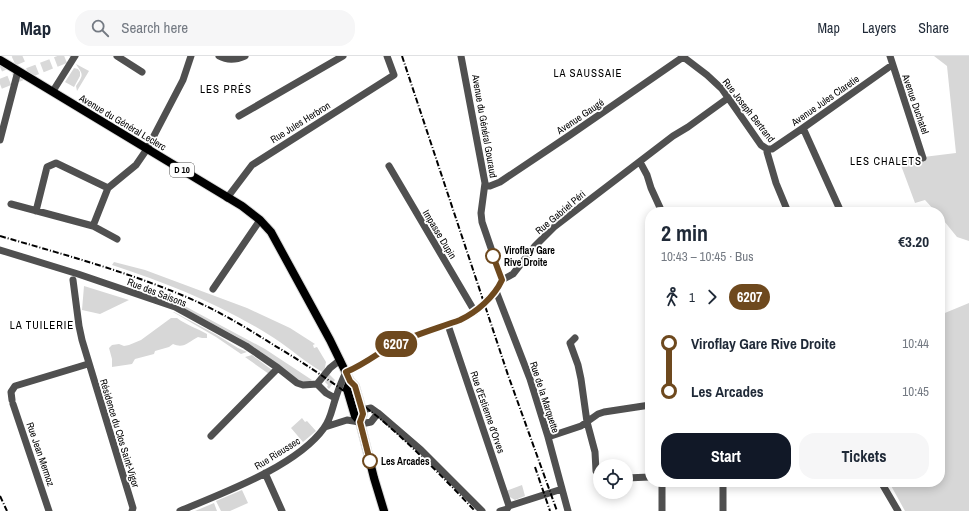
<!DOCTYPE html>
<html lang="en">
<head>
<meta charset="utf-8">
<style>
  :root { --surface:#fff; --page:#f6f6f7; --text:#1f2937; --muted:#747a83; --line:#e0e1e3; --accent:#111827 }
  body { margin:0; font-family:"Archivo Narrow",sans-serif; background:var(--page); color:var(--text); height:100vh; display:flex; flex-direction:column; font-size:15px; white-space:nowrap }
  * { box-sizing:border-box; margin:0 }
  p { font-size:13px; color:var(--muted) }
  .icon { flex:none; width:22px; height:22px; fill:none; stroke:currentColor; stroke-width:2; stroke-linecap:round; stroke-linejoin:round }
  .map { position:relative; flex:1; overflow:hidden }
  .details { position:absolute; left:645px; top:151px; width:300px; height:280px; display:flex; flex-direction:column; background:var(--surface); border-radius:16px; box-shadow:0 2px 10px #0003 }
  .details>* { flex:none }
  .badge { padding:0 8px; border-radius:13px; font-size:14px; line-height:26px }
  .tools { position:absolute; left:593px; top:403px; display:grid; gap:8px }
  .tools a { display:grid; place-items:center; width:40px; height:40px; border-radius:50%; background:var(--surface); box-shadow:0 2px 10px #0003; font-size:20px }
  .map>.badge { position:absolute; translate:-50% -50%; box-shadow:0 0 0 2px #fff }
  .legs { display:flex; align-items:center; gap:6px; height:44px; padding:0 16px; font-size:13px }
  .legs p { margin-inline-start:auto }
  .headline { display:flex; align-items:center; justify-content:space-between; height:68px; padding:0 16px }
  h1 { font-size:22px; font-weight:700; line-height:30px }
  .cta { display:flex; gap:8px; margin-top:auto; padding:8px 16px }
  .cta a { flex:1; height:46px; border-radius:16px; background:var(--accent); color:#fff; font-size:16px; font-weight:700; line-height:46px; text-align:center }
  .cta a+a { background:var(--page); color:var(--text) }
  ul { padding:0 16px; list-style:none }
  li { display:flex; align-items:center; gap:14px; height:48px; font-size:15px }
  li i { display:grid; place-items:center; width:6px; height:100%; margin:0 5px; background:currentColor }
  li i::after { content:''; width:10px; height:10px; margin:-5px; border:3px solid; border-radius:50%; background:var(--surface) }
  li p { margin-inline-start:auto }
  li:first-child i { background:linear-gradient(#0000 50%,currentColor 0) }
  li:last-child i { background:linear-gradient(currentColor 50%,#0000 0) }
  header { display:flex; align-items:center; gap:24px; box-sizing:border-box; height:56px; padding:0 20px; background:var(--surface); border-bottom:1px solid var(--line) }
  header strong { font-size:19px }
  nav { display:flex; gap:22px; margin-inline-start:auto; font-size:14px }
  .search { width:280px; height:36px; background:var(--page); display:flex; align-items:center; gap:10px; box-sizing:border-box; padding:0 14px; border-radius:16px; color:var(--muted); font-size:15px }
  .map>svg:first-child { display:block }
  .green { fill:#d7d7d7 }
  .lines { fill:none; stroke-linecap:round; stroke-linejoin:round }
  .highway-tunnel { stroke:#d9d9d9; stroke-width:10; stroke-dasharray:10 5; stroke-linecap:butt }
  .major-casing { stroke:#dbdbdb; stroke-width:10 }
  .minor { stroke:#505050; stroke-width:7 }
  .major { stroke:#000; stroke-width:8 }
  .rail { stroke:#000; stroke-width:2; stroke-dasharray:6 2 1 2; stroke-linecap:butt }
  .line-1-casing { stroke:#fff; stroke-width:9 }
  .line-1 { stroke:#6e491e; stroke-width:6 }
  .stop-1-dot { fill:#fff; stroke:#6e491e; stroke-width:2 }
  .labels { text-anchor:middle; stroke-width:3.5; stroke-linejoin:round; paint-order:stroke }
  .shield { fill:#fff; stroke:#4c4c4c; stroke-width:1 }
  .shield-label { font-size:9px; font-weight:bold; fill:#000 }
  .street-label { font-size:10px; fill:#000; stroke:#fff }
  .stop-label { font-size:10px; font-weight:bold; fill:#000; stroke:#fff; text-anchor:start }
  .neighbourhood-label { font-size:11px; letter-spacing:1px; fill:#000; stroke:#fff }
</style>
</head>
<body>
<header>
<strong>Map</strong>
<div class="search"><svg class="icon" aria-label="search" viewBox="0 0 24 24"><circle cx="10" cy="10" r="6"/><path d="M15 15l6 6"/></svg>Search here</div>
<nav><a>Map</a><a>Layers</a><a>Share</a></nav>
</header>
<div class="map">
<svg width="969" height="455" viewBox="0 0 969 455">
  <rect width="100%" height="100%" fill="#fff"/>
  <path class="green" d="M934,0H969V185L957,181L940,160V156H936L925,144L915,147L899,104L956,97L947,10Z
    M76,8L89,15L77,35L76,30C84,18 83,19 76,8Z
    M74,12L78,13L80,16V20L74,31L65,26Z
    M114,206L145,214L247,252L290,272L315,288L313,289L314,292L317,291L326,306L324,317C306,307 291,293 274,282C224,250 168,227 112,209Z
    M84,230L129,244L100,258L82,254Z
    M179,247L265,293L312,324C307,328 302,326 296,324L261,296L241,284L239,282L178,249Z
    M969,247V455H905L889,426H940V259Z
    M173,256H174L217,279L238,292L247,296L241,298L216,281Z
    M171,262H177C186,269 197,272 207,278V282H202L198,281C188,286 184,293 173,288L169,291L155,295L154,298L135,303L132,308L112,311V303L109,292L112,289L119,288L124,290L129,289L141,284Z
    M252,299L272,314L269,318L245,301Z
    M329,318L335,324L329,333L327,331L328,329L325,326Z
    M302,362L305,366L307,365L316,375L303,386L291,372Z
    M522,429L525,440L515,444L508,440L506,435Z
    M242,434L248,447L230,455H221L216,445Z
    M214,447L217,455H195Z"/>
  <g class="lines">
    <path class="highway-tunnel" d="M0,11L25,0
      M0,28L71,0"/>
    <defs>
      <path id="major" d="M0,4L242,150L260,164L271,176L330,284L350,325L355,330L363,358L360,366
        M350,325L347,333L355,360L360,366L374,422L384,455"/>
    </defs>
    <use href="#major" class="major-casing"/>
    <path class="minor" d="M117,0L142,16
      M219,0C228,5 236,4 245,0
      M461,0L485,127L481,157L482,166L502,224
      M682,0L707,19L722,33L761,89L767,93
      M890,0L923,102
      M53,35L75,0
      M239,60L343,0
      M803,72L841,156
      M0,84L18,15
      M767,93H772L803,72L892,9
      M767,93V96L776,127L788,156
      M640,106L647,119L651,132L662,156
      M389,110L475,256
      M485,130H490L500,126L570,79L683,1
      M227,142L252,109L394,19L387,0
      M11,148L93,170L117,183
      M36,155L47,111L56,107L108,132
      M93,170L108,132L136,109L147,93L183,24L191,0
      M0,194L78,218L175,251L246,290L278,312L297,327L303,329L317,328L330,312L340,304
      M73,224L79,270L82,284L133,452L132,455
      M213,233L260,164
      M496,235L530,323L548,381L568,455
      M448,269L509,450
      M575,282L570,287L578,309L581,323L587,366L595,396L596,415L600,421
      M317,328L326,337L335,342
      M12,344L11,336L15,330L88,308
      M13,348L49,455
      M362,354L371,352L378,357L421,394L482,455
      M325,371L347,364L366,367L371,366L378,357
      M211,380L278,312
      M548,381L581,370L598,358L604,356L650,349
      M265,417L282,455
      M626,422L650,421
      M662,426V455
      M723,426V455
      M881,426L898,455
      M180,455C223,437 297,410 324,372C331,363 332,352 336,341C339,332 342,324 346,316L355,312L392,289L409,282L467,261L479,252L496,235L502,224L513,218L535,190L554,171L673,80L688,71L728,42
      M500,455L507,453L509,450L562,433"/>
    <use href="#major" class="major"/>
    <path class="rail" d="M402,0L508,319L557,455
      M0,180C62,198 125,215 184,240C215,253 244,270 272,288C311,311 349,337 384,366C416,394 446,424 475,455
      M535,411L550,455
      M0,440L7,455"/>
  </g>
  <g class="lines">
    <defs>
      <path id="line-1" d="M370,405L360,366L363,358L362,354L355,330L350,325L346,316C363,309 377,298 392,289C414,279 438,272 460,264C477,256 494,241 502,224L493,200"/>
    </defs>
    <use href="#line-1" class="line-1-casing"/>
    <use href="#line-1" class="line-1"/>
  </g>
  <g class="stop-1-dot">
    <circle cx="493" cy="200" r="7"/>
    <circle cx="370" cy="405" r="7"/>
  </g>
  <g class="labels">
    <rect class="shield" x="170" y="107" width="24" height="14" rx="3"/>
    <g class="shield-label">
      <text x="182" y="117">D 10</text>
    </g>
    <g class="street-label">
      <text transform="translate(825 44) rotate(-35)" y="4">Avenue Jules Claretie</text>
      <text transform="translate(916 48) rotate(71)" y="4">Avenue Duchatel</text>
      <text transform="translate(749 54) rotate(52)" y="4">Rue Joseph Bertrand</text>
      <text transform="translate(580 60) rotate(-34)" y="4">Avenue Gaugé</text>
      <text transform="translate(123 66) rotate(31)" y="4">Avenue du Général Leclerc</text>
      <text transform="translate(300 66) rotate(-32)" y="4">Rue Jules Herbron</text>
      <text transform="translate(485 70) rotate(80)" y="4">Avenue du Général Gouraud</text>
      <text transform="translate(560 156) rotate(-40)" y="4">Rue Gabriel Péri</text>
      <text transform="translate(440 178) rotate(59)" y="4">Impasse Dupin</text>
      <text transform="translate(157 236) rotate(21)" y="4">Rue des Saisons</text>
      <text transform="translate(545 341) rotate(72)" y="4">Rue de la Marquette</text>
      <text transform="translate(488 356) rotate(71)" y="4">Rue d'Estienne d'Orves</text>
      <text transform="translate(120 377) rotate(73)" y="4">Résidence du Clos Saint-Vigor</text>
      <text transform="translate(277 397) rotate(-32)" y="4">Rue Rieussec</text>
      <text transform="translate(41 398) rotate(71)" y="4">Rue Jean Mermoz</text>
    </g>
    <g class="stop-label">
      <text x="504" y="198">Viroflay Gare<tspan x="504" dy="12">Rive Droite</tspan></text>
      <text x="381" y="409">Les Arcades</text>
    </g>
    <g class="neighbourhood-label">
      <text x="588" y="21">LA SAUSSAIE</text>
      <text x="226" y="37">LES PRÉS</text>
      <text x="886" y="109">LES CHALETS</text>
      <text x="42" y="273">LA TUILERIE</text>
    </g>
  </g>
</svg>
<div class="tools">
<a><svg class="icon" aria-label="locate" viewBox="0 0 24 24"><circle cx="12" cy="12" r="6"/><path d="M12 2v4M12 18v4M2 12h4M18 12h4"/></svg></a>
</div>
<b class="badge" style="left:396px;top:288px;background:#6e491e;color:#fff">6207</b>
<section class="details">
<div class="headline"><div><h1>2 min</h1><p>10:43 – 10:45 · Bus</p></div><b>€3.20</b></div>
<div class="legs"><svg class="icon" aria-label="walk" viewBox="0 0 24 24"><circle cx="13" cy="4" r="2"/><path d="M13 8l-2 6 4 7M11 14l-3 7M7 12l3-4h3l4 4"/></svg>1<svg class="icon" aria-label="forward" viewBox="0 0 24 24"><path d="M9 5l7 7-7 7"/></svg><b class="badge" style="background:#6e491e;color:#fff">6207</b></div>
<ul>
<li><i style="color:#6e491e"></i><b>Viroflay Gare Rive Droite</b><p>10:44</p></li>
<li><i style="color:#6e491e"></i><b>Les Arcades</b><p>10:45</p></li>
</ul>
<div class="cta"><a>Start</a><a>Tickets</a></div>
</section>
</div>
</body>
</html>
